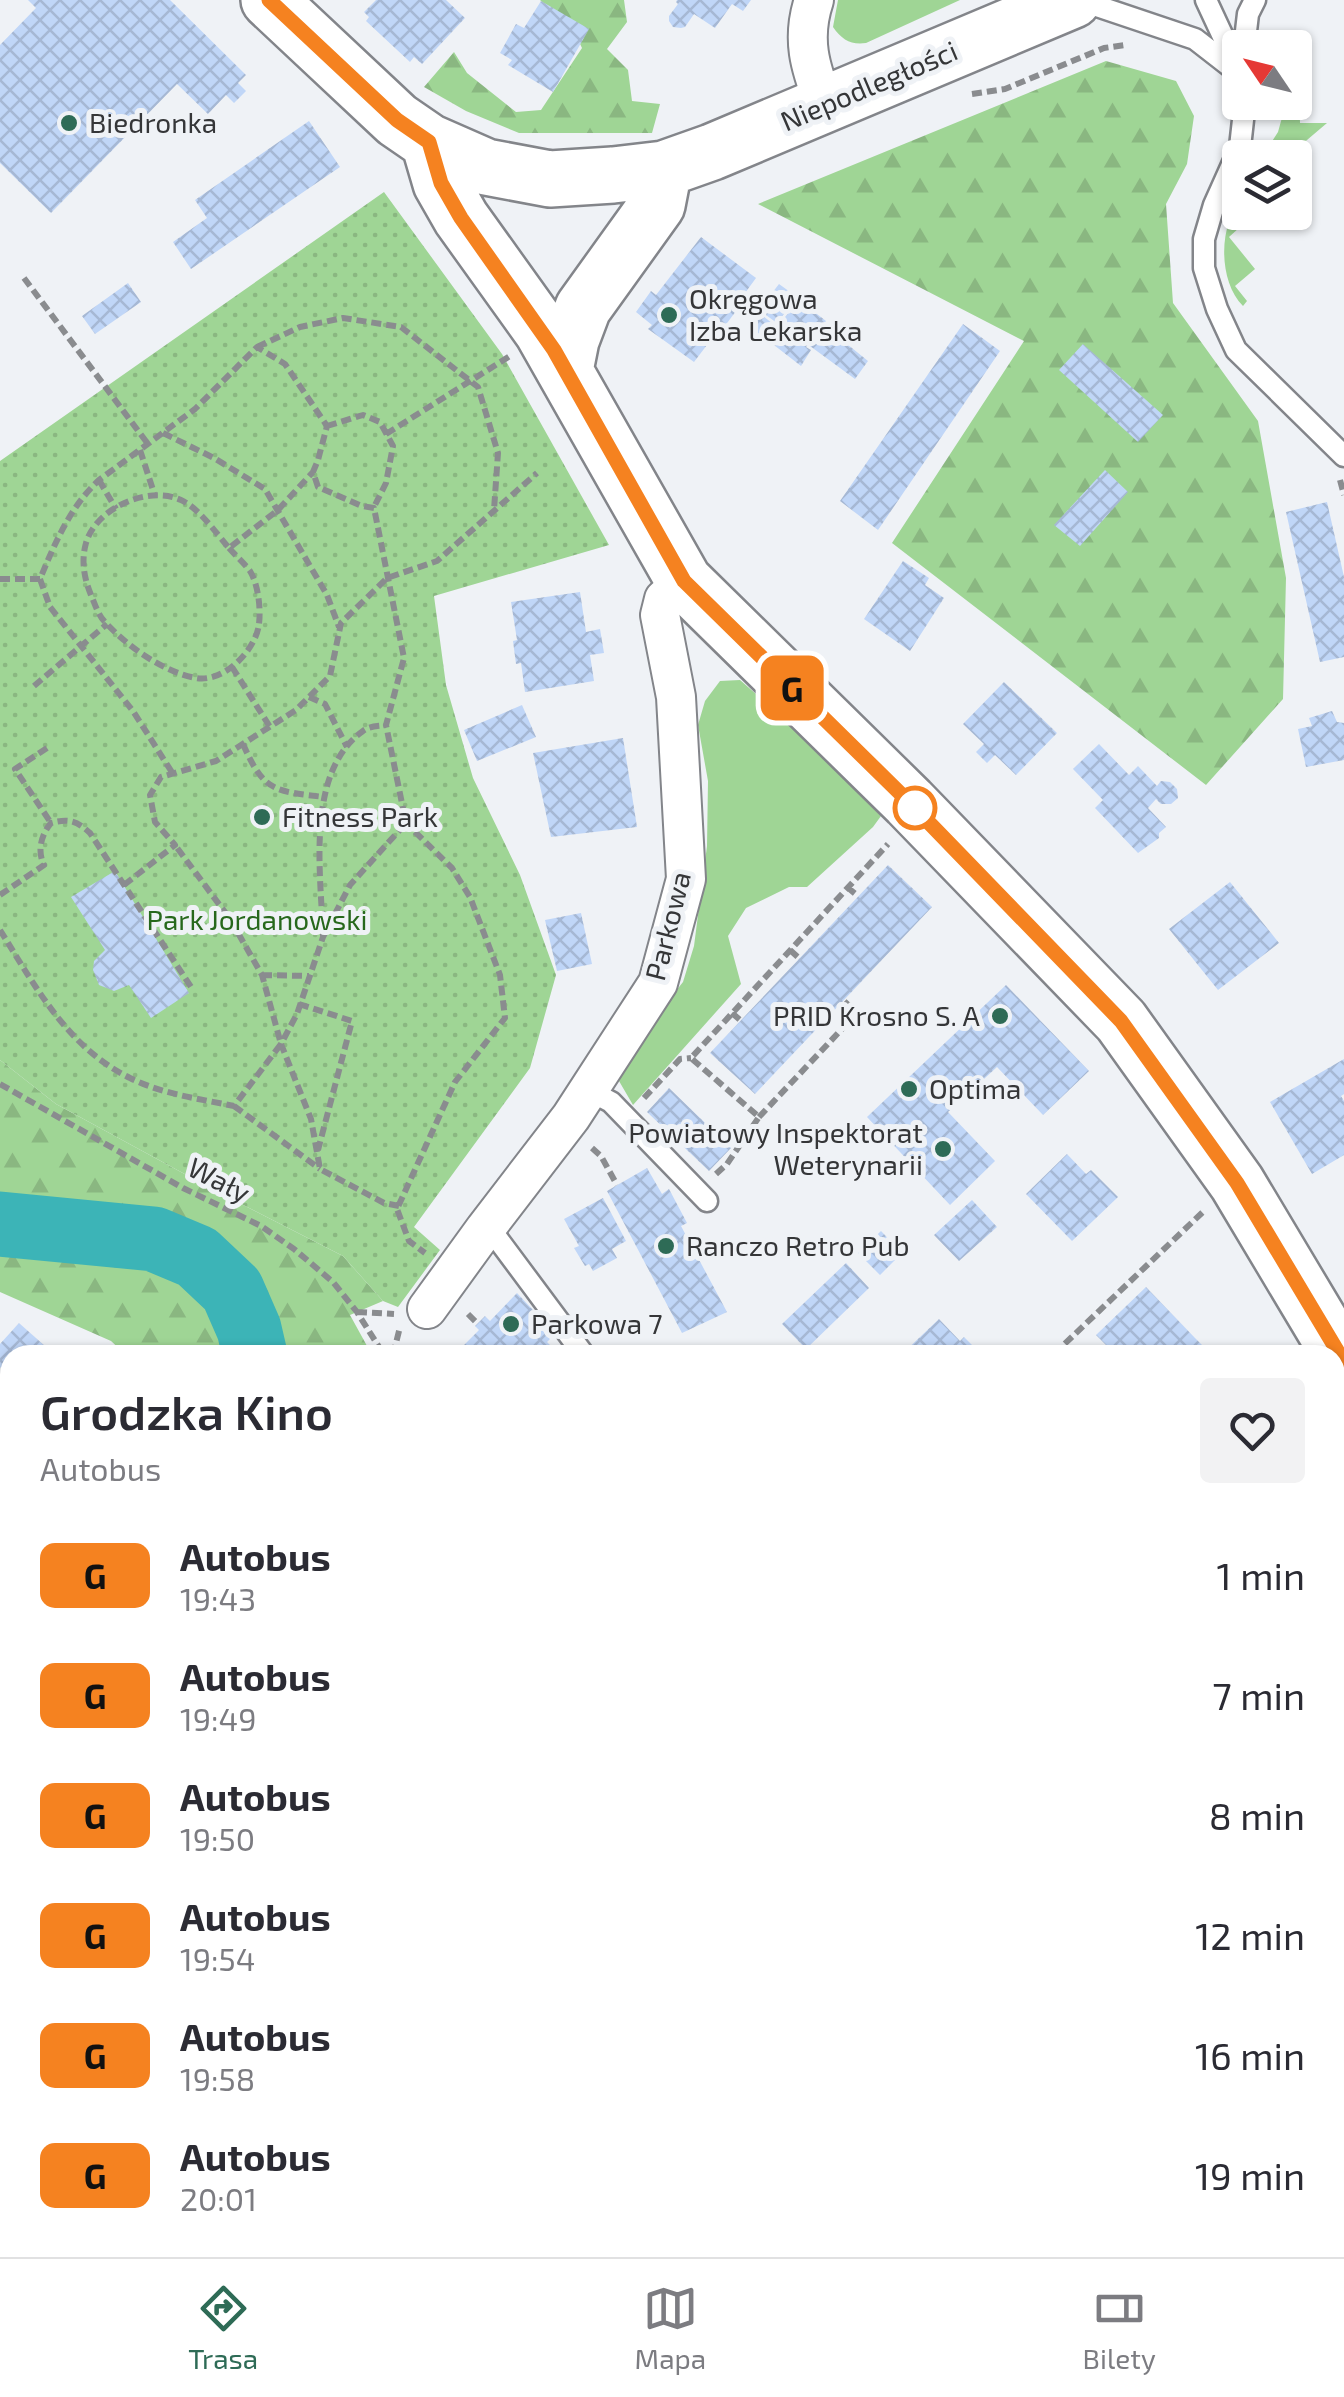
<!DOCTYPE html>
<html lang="pl">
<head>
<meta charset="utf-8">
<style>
  :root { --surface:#fff; --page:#f2f2f3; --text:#2b2b33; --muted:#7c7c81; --line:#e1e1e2; --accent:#2e6b56 }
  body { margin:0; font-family:"Exo 2",sans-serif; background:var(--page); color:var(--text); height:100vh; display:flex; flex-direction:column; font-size:38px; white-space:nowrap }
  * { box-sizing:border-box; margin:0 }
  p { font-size:32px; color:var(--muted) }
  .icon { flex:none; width:55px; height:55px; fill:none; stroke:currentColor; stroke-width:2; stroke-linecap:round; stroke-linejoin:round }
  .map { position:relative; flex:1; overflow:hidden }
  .panel { position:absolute; left:0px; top:1345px; width:1345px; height:912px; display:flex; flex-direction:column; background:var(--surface); border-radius:30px 30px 0 0; box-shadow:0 2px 8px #0004 }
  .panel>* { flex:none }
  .badge { padding:0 20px; border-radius:15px; font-size:35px; line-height:65px }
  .needle { width:65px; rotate:305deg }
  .fabs { position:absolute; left:1222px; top:30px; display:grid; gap:20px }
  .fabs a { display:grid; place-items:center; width:90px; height:90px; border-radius:10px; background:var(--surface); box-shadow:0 2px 8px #0004; font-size:50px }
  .map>.badge { position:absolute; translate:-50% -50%; box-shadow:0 0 0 5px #fff }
  .round { display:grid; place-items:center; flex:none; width:105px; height:105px; border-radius:10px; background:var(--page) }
  .head { display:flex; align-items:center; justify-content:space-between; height:170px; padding:0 40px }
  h1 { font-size:48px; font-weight:600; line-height:75px }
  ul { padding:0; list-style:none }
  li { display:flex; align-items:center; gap:30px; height:120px; padding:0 40px }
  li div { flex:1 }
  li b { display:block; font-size:38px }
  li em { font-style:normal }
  li .badge { min-width:110px; font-weight:700; text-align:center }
  .dock { display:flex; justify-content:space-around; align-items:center; height:140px; border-top:2px solid var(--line); background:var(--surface); font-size:28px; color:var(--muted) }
  .dock a { display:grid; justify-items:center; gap:5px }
  .dock .selected { color:var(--accent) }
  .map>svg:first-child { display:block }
  .green { fill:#9fd595 }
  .forest { fill:url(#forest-firs) }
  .park { fill:url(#park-dots) }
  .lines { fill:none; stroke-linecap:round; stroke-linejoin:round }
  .river { stroke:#3cb4b7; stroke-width:65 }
  .building { fill:url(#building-cross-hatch) }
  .lane-casing { stroke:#83858a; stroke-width:25 }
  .street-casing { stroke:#83858a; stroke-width:42 }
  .secondary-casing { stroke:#83858a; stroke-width:60 }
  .path { stroke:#8a8c8f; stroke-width:6; stroke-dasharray:10 5; stroke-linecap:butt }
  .lane { stroke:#fff; stroke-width:20 }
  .street { stroke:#fff; stroke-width:38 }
  .secondary { stroke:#fff; stroke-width:55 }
  .line-casing { stroke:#fff; stroke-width:22 }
  .line { stroke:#f58220; stroke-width:15 }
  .poi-dot { fill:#2e6b56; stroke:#eff2f6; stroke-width:4 }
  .stop-dot { fill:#fff; stroke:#f58220; stroke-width:5 }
  .labels { text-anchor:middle; stroke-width:10; stroke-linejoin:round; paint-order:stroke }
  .street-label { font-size:28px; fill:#353638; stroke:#eff2f6 }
  .poi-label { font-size:28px; fill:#353638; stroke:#eff2f6; text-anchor:start }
  .park-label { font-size:28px; fill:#27681c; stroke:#eff2f6 }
</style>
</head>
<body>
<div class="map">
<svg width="1344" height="2257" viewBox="0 0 1344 2257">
  <defs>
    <pattern id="forest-firs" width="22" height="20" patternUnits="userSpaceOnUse" patternTransform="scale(2.5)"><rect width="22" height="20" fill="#9fd595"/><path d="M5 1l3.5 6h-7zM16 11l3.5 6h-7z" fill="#8ab781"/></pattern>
    <pattern id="park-dots" width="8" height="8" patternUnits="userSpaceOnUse" patternTransform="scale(2.5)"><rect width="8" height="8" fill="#9fd595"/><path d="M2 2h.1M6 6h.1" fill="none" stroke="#8ab781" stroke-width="1.8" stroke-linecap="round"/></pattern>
    <pattern id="building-cross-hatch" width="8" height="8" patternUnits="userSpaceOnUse" patternTransform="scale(2.5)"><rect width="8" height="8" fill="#c0d6f7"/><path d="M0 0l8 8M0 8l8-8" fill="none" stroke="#a6b8d4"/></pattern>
  </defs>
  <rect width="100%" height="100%" fill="#eff2f6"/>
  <path class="green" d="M838,0H960L866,43C851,45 842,40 833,27Z
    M1298,53L1300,123H1327L1287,157H1262L1278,132L1286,103L1295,102V54Z
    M1240,200V212L1248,213L1249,219L1229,237L1255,269L1235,286L1247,301L1243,306C1223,286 1220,247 1229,222C1231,214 1236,207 1240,200Z
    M740,680L790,724L881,816L873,827L807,887H789L746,908L728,936L741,984L633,1105L619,1081L641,1035L683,982L694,946L707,846L708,781L698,725L705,701L720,681Z
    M10,1975V2188L0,2210V1984Z
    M1344,2075V2257H1071L1087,2248H1335V2081Z"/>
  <path class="forest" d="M540,0H624L627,22L607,49L628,70L632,101L660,104L652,133H519L466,111L424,87L454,52L467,73L516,112L541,110L582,48L572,27Z
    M1106,61L1176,81L1194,116L1187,164L1166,204L1173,303L1258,421L1286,578L1283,699L1206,785L892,543L1024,341L758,204Z
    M0,1060L56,1104L214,1190L343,1256L383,1301L350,1315L372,1355H126L111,1341L0,1292Z
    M482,2248H695L699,2257H482Z"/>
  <path class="park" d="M384,192L502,354L609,545L434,596L446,685L473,778L520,875L556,975L530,1068L414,1227L440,1250L398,1307L383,1301L343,1256L214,1190L56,1104L0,1060V461Z"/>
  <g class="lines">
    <path class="river" d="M0,1224L154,1239L197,1257L232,1290L249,1329L255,1355
      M548,2257V2248"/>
  </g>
  <path class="building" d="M28,0H170L246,75L238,83L246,91L234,103L226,95L208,114L177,84L51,213L0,163V45L36,8Z
    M376,0H446L465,18L422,64L414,57L410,62L366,21L369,17L364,12Z
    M677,0H751L743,11L732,4L715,28L694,14L685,27L681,28L673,27L669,21V16L678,4L676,2Z
    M541,1L589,29L553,92L508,65L512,60L500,53L516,24L524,28Z
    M309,121L340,167L191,269L173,242L207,218L195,200Z
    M701,237L756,278L737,304L739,307L713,342L710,341L694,362L648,329L652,325L636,312L651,291L656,295Z
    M128,283L141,302L95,334L82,316Z
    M779,284L797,297L777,323L759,310Z
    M799,300L826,321L806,347L811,350L801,366L748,325L758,312L777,327Z
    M963,324L1000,351L878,530L840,501Z
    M826,327L868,361L855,379L810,346Z
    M1083,344L1163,415L1138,442L1059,370Z
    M1105,470L1128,492L1080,546L1054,525Z
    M1327,502L1344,577V657L1320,662L1286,512Z
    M903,561L929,578L925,585L944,598L910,651L864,619Z
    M580,592L586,632L600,629L604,653L590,655L594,681L525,692L521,663L516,664L513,641L517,640L511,602Z
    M1004,682L1057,733L1016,775L995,755L987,763L976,752L984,744L963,724Z
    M522,705L536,737L477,761L464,730Z
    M1332,711L1337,722L1344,723V760L1306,767L1298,729L1312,726L1309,718Z
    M623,738L637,827L551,837L533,753Z
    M1099,744L1129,775L1138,766L1157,786L1161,781L1170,782L1177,789L1178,798L1171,804H1161L1156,799L1148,808L1166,827L1159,833V838L1138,853L1095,808L1103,800L1073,769Z
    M888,865L932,907L755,1094L710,1053Z
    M115,871L189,993L151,1018L129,985L114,991L99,985L93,970L94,961L105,950L71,897Z
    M1230,882L1279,943L1218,990L1169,929Z
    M581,913L592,964L557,971L545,920Z
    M1006,985L1089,1071L1043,1115L997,1067L948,1112L995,1161L950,1205L867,1117Z
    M1344,1059V1094L1341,1096L1344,1101V1155L1312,1174L1270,1102Z
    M669,1088L731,1148L709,1171L647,1112Z
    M1067,1154L1086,1174L1091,1170L1118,1197L1072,1241L1026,1194Z
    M647,1168L662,1194L669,1189L687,1223L681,1226L727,1312L682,1333L607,1191Z
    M603,1198L626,1241L612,1249L617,1258L593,1271L589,1264L585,1266L574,1248L579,1246L564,1219Z
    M972,1200L997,1227L959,1261L934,1235Z
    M881,1231L902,1253L880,1275L858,1253Z
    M846,1263L869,1288L806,1349L782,1324Z
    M1146,1287L1195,1338L1212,1355H1116L1096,1335Z
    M517,1293L547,1325L542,1330L550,1339L547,1342L557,1352L553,1355H465L464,1345L479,1330L475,1326L485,1316L490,1321Z
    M939,1319L960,1341L964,1337L982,1355H901Z
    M19,1323L55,1355H10V1376L0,1367V1344Z
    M0,1550L10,1558V1604L0,1596Z
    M1335,1634L1344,1643V1668L1335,1677Z
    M2,1648L10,1653V1718L0,1732V1651Z
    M88,2248H147V2249L116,2257H90Z"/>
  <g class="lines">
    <defs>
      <path id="lane" d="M1079,0L1195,39L1240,74
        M1206,0L1239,71
        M1244,48L1248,14L1255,0
        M1245,102L1240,147L1214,205L1204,239V268L1217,309L1236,350L1344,456
        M588,1090L611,1102L707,1201
        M494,1234L584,1355
        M1335,1982L1344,1976
        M909,2257L927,2248"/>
      <path id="street" d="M814,0C801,39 810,67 824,104
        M427,1309L485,1229L571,1117L658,983L686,879L676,697L660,615L664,599L684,581
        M0,1625L10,1636
        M290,2248L291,2257"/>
      <path id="secondary" d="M269,0L397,120L429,142L486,167L550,179L613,175L664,169L712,152L1073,0
        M429,142L441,183L461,218L542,331L684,581L909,802L1121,1021L1237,1183L1344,1362
        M565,370L571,340L583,308L657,205L664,169"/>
    </defs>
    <use href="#lane" class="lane-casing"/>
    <use href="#street" class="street-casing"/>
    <use href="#secondary" class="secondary-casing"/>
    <path class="path" d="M972,94L1005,89L1104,48L1125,45
      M24,278L148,444
      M257,347L300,327L343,318L401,327L478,387L498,453L494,510
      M327,426L363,415L380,422L393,446L386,483L374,507
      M163,433L214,458L265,489L327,595L339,627
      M386,434L510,356
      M140,450L154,493
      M99,480L116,509
      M1340,480L1344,495
      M229,548C236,556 244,563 250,571C258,584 261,608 259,624C256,650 224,683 196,678C163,672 127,646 105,622C98,615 95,604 91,595C84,578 81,561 86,543C96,508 148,485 181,500C199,508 216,533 229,548L278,510L313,472
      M0,579H40C55,543 70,507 99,480L195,409L257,347L285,364L327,426L318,460L313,472L318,487L362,506L374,508L404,658L386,725L406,823L452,868L470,897L500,975L505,1018L455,1082L397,1209L409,1241L425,1253
      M40,579L50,607L133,711L173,774
      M232,667L270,727
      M34,686L107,624
      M309,697L325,704L347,747
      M243,744C264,792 274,791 324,797
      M47,748L15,769L51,823
      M124,885L175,845L155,822L150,795L161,777L216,761L296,710L330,676L341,623L387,578L437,561L537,473
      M847,887L858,896
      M0,895L44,865C37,851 41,835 51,823C69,818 77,821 90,833L193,990
      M0,930C35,986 68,1048 130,1078C162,1094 200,1099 234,1106L281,1044L262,975L230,919L175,845
      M323,936C321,874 305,772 363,731C369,726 378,726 386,725
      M790,950L799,958
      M262,975L309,976
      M299,1004L352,1021L318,1150
      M732,1013L740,1020
      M0,1084L183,1188L261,1226L294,1249L333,1282L357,1312L384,1355
      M644,1098L680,1059L691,1058
      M234,1106L320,1169
      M759,1117L857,1013L843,1000
      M592,1148L601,1156L617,1185
      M716,1174L727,1164L759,1117L691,1058L888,844
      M399,1206L384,1203L320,1169L311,1119L281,1044L297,1014L323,937L350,885L406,823
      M357,1312L394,1314
      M468,1314L477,1323
      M1054,1354L1205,1210
      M393,1355L400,1327
      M0,1784L10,1790
      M708,2248L713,2257
      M802,2257L803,2248"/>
    <use href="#lane" class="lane"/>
    <use href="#street" class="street"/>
    <use href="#secondary" class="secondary"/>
  </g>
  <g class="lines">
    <defs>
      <path id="line" d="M269,0L397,120L429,142L441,183L461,218L554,350L684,581L909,802L1121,1021L1237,1183L1344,1362"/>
    </defs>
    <use href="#line" class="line-casing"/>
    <use href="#line" class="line"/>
  </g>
  <g class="poi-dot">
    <circle cx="69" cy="123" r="10"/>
    <circle cx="669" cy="315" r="10"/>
    <circle cx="262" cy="817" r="10"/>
    <circle cx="1000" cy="1016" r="10"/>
    <circle cx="909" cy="1089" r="10"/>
    <circle cx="943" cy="1149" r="10"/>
    <circle cx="666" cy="1246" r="10"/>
    <circle cx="511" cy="1324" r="10"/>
  </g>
  <circle class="stop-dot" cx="915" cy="808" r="20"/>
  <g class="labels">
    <g class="street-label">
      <text transform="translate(869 86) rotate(-23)" y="10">Niepodległości</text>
      <text transform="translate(668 926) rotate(-76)" y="10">Parkowa</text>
      <text transform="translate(219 1180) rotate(27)" y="10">Wały</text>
    </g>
    <g class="poi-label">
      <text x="89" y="133">Biedronka</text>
      <text x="689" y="309">Okręgowa<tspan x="689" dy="32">Izba Lekarska</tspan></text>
      <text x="282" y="827">Fitness Park</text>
      <text x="980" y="1026" text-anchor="end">PRID Krosno S. A</text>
      <text x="929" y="1099">Optima</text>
      <text x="923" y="1143" text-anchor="end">Powiatowy Inspektorat<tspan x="923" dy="32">Weterynarii</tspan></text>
      <text x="686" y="1256">Ranczo Retro Pub</text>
      <text x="531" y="1334">Parkowa 7</text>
    </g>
    <g class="park-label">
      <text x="257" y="930">Park Jordanowski</text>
    </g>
  </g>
</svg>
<div class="fabs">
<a><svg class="needle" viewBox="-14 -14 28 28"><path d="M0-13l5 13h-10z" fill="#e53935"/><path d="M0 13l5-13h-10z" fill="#7c7c81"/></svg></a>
<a><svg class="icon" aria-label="layers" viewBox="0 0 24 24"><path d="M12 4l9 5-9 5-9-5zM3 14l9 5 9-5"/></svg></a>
</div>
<b class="badge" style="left:792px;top:688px;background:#f58220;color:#111">G</b>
<section class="panel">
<div class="head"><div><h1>Grodzka Kino</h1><p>Autobus</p></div><a class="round"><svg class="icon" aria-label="heart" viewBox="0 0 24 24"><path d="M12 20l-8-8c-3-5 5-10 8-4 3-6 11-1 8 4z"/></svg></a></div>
<ul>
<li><span class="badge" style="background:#f58220;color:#111">G</span><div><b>Autobus</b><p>19:43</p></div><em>1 min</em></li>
<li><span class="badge" style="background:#f58220;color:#111">G</span><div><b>Autobus</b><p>19:49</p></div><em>7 min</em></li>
<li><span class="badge" style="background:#f58220;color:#111">G</span><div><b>Autobus</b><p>19:50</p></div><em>8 min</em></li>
<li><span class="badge" style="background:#f58220;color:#111">G</span><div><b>Autobus</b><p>19:54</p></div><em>12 min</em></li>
<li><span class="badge" style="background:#f58220;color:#111">G</span><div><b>Autobus</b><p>19:58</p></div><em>16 min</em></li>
<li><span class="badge" style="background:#f58220;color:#111">G</span><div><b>Autobus</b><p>20:01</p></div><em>19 min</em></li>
</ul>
</section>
</div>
<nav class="dock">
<a class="selected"><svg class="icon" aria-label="directions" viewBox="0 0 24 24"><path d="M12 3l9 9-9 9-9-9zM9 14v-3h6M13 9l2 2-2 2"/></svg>Trasa</a>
<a><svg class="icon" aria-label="map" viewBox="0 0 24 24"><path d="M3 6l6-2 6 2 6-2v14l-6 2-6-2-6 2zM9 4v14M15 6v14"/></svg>Mapa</a>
<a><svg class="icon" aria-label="tickets" viewBox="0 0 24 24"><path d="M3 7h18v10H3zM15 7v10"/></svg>Bilety</a>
</nav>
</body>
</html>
